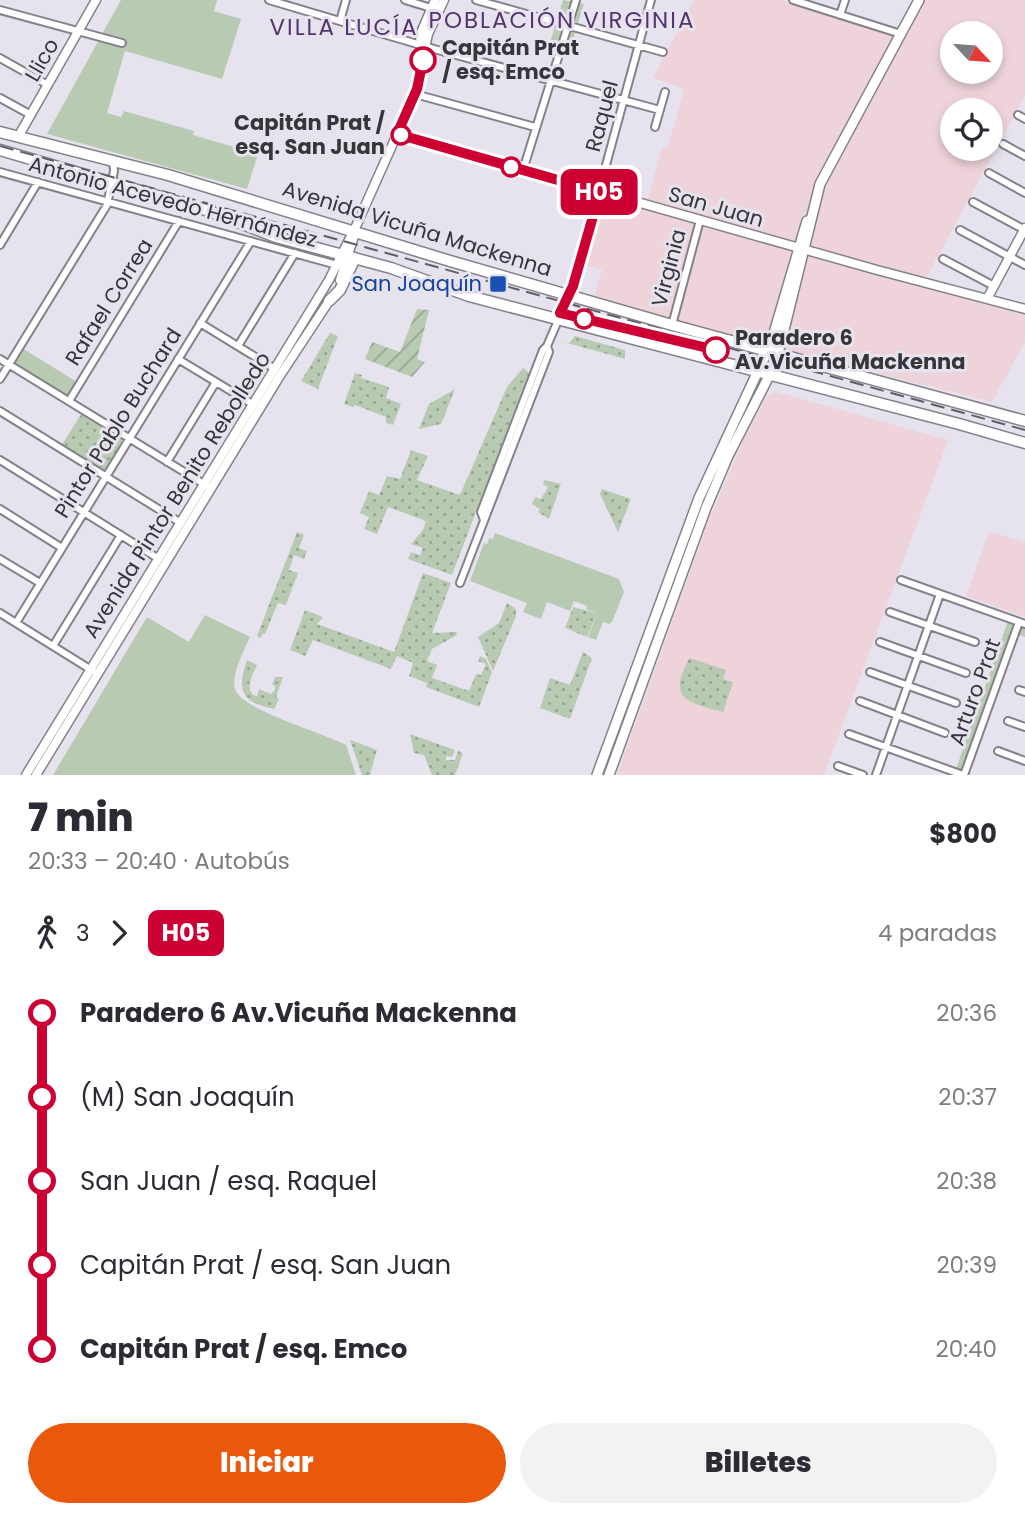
<!DOCTYPE html>
<html lang="es">
<head>
<meta charset="utf-8">
<style>
  :root { --surface:#fff; --page:#f2f2f3; --text:#2b2b33; --muted:#7c7c81; --accent:#ea580c }
  body { margin:0; font-family:Poppins,sans-serif; background:var(--page); color:var(--text); height:100vh; display:flex; flex-direction:column; font-size:26px; white-space:nowrap }
  * { box-sizing:border-box; margin:0 }
  p { font-size:23px; color:var(--muted) }
  .icon { flex:none; width:38px; height:38px; fill:none; stroke:currentColor; stroke-width:2; stroke-linecap:round; stroke-linejoin:round }
  .map { position:relative; height:775px; overflow:hidden }
  .details { display:flex; flex-direction:column; background:var(--surface); flex:1 }
  .details>* { flex:none }
  .badge { padding:0 14px; border-radius:10px; font-size:24px; line-height:46px }
  .needle { width:46px; rotate:116deg }
  .controls { position:absolute; left:940px; top:21px; display:grid; gap:14px }
  .controls a { display:grid; place-items:center; width:63px; height:63px; border-radius:50%; background:var(--surface); box-shadow:0 4px 10px #0003; font-size:35px }
  .map>.badge { position:absolute; translate:-50% -50%; box-shadow:0 0 0 4px #fff }
  .legs { display:flex; align-items:center; gap:10px; height:77px; padding:0 28px; font-size:23px }
  .legs p { margin-inline-start:auto }
  .summary { display:flex; align-items:center; justify-content:space-between; height:119px; padding:0 28px }
  h1 { font-size:38px; font-weight:800; line-height:52px }
  .button { display:flex; gap:14px; margin-top:auto; padding:14px 28px }
  .button a { flex:1; height:80px; border-radius:42px; background:var(--accent); color:#fff; font-size:28px; font-weight:800; line-height:80px; text-align:center }
  .button a+a { background:var(--page); color:var(--text) }
  ul { padding:0 28px; list-style:none }
  li { display:flex; align-items:center; gap:24px; height:84px; font-size:26px }
  li i { display:grid; place-items:center; width:10px; height:100%; margin:0 9px; background:currentColor }
  li i::after { content:''; width:18px; height:18px; margin:-9px; border:5px solid; border-radius:50%; background:var(--surface) }
  li p { margin-inline-start:auto }
  li:first-child i { background:linear-gradient(#0000 50%,currentColor 0) }
  li:last-child i { background:linear-gradient(currentColor 50%,#0000 0) }
  .map>svg:first-child { display:block }
  .industrial { fill:#eed4da; fill-rule:evenodd }
  .grass { fill:url(#grass-dots) }
  .park { fill:#b9cab3 }
  .garden { fill:url(#garden-furrows) }
  .lines { fill:none; stroke-linecap:round; stroke-linejoin:round }
  .minor-casing { stroke:#84818b; stroke-width:10 }
  .tertiary-casing { stroke:#84818b; stroke-width:11 }
  .secondary-casing { stroke:#84818b; stroke-width:12 }
  .primary-casing { stroke:#84818b; stroke-width:13 }
  .minor { stroke:#fff; stroke-width:6 }
  .tertiary { stroke:#fff; stroke-width:8 }
  .secondary { stroke:#fff; stroke-width:9 }
  .primary { stroke:#fff; stroke-width:10 }
  .rail { stroke:#605e64; stroke-width:2; stroke-dasharray:14 7; stroke-linecap:butt }
  .line-1-casing { stroke:#fff; stroke-width:16 }
  .line-1 { stroke:#c03; stroke-width:10 }
  .stop-1-dot { fill:#fff; stroke:#c03; stroke-width:3.5 }
  .transit-dot { fill:#1a4fb4; stroke:#e6e3ee; stroke-width:2.5 }
  .labels { text-anchor:middle; stroke-width:6; stroke-linejoin:round; paint-order:stroke }
  .stop-label { font-size:21px; font-weight:bold; fill:#363539; stroke:#e6e3ee; text-anchor:start }
  .street-label { font-size:21px; fill:#363539; stroke:#e6e3ee }
  .transit-label { font-size:21px; fill:#164399; stroke:#e6e3ee; text-anchor:end }
  .neighbourhood-label { font-size:23px; letter-spacing:2px; fill:#543570; stroke:#e6e3ee }
</style>
</head>
<body>
<div class="map">
<svg width="1025" height="775" viewBox="0 0 1025 775">
  <defs>
    <pattern id="grass-dots" width="8" height="8" patternUnits="userSpaceOnUse" patternTransform="scale(1.75)"><rect width="8" height="8" fill="#b9cab3"/><path d="M2 2h.1M6 6h.1" fill="none" stroke="#97a593" stroke-width="1.8" stroke-linecap="round"/></pattern>
    <pattern id="garden-furrows" width="10" height="10" patternUnits="userSpaceOnUse" patternTransform="scale(1.75)"><rect width="10" height="10" fill="#b9cab3"/><path d="M-1 1l2-2M0 10L10 0M9 11l2-2" fill="none" stroke="#97a593"/></pattern>
  </defs>
  <rect width="100%" height="100%" fill="#e6e3ee"/>
  <path class="industrial" d="M694,0H781L901,37L922,0H1025V95L923,284L1025,313V342L992,402L776,348L594,298L602,270L583,265L604,199L646,207L662,147H668L684,89L653,78ZM952,33H990V72H952ZM952,110H990V149H952Z
    M774,391L948,440L824,775H617L709,519L747,433L768,394L772,395Z
    M989,532L1025,542V617L966,596Z"/>
  <path class="grass" d="M330,333L338,336L318,389L301,381Z
    M575,336L625,350V359L560,341L569,343Z
    M523,368L529,373L452,575L408,559L411,552L420,555L423,548L411,544L423,530L426,521L388,507L377,534L364,529L369,517L360,513L369,491L379,495L387,476L400,479L411,450L428,456L417,480L460,495L507,387Z
    M355,373L362,375L361,378L389,387L386,398L401,404L393,425L386,423V417L355,405L353,407L344,404Z
    M455,389L441,424L419,429L429,404Z
    M82,413L124,440L104,473L61,446Z
    M736,423L740,425L606,775H599L694,516Z
    M544,480L561,484L549,519L538,512L540,509L532,504L535,497L541,499L548,487L543,484Z
    M602,489L631,499L618,532L600,494Z
    M297,532L304,535L299,548L307,551L304,559L294,555L289,570L298,573L286,605L278,603L265,634H262L261,638L257,636Z
    M423,573L451,583L432,633L456,632L457,635L432,649L427,661L437,665L432,678L469,691L476,674L481,675L486,664L478,661L480,656L486,659L492,672L479,707L426,687L427,683L409,676L413,663L397,656L391,669L313,640L305,656L290,650L305,610L323,617L317,624L394,652Z
    M507,603L516,609V616L493,671L478,637L499,623Z
    M573,607L597,613L587,637L565,628Z
    M583,652L592,658L570,719L540,708L550,678L570,685Z
    M689,658L726,670L723,679L733,682L723,712C709,708 677,703 680,684C680,676 686,666 689,658Z
    M247,660L257,665C253,675 245,687 253,695L257,696L259,689L271,694L275,690V686L272,685L275,677H283L276,697L279,699L274,709C242,702 236,691 247,660Z
    M410,734L455,750L452,757L446,756V760H455L458,751L463,753L455,775H432L424,755L414,753Z
    M350,740L377,750L370,775H362Z"/>
  <path class="park" d="M121,0H217L214,11L241,19L222,79L125,51L107,113L121,117L124,111L194,131L193,135L258,154L247,189L47,134Z
    M563,0L584,4L569,52L549,46Z
    M22,348L77,382L68,396L66,397L15,366L14,363Z
    M495,533L619,579L624,592L612,622L609,624L603,622L596,640L588,637L597,613L586,609L587,606L574,601L570,611L547,602L541,619L523,612L527,603L470,581L484,543L487,544L489,538L493,539Z
    M205,615L250,637C244,651 231,674 235,689C241,710 324,733 346,745L356,775H53L147,617L189,642Z
    M1008,621L1025,626V637L1013,633L963,772L956,769Z"/>
  <path class="garden" d="M417,309L429,310L417,359L425,362L412,377L365,359L372,342L400,352Z"/>
  <g class="lines">
    <defs>
      <path id="minor" d="M269,0L434,49L660,110
        M405,0L431,8
        M476,0L663,52
        M793,0L901,34
        M0,10L122,43
        M840,15L845,0
        M340,21L346,0
        M0,58L48,85
        M415,94L535,127
        M0,98L31,115
        M1018,115L1025,119
        M655,127L665,92
        M1003,144L1025,156
        M523,170L576,0
        M0,172L337,265
        M989,173L1025,193
        M973,202L1025,230
        M960,230L1025,265
        M0,245L38,182
        M943,259L994,286
        M200,323L275,369
        M672,325L700,220
        M238,346L295,253
        M0,359L207,486
        M178,359L254,405
        M0,379L107,205L114,171L113,160
        M69,401L179,221
        M0,411L181,523
        M0,460L159,559
        M167,462L216,382
        M0,509L62,548
        M484,520L481,512L543,350L547,346L573,286L651,0
        M0,559L40,583
        M901,580L1025,624
        M460,583L549,352L547,346
        M890,612L975,642
        M0,613L93,671
        M16,623L251,241
        M880,642L966,673
        M53,646L121,535
        M870,672L956,703
        M1019,690L1025,692
        M860,701L945,733
        M1008,721L1025,727
        M849,734L963,775
        M998,751L1025,761
        M838,766L863,775
        M876,775L940,594
        M964,775L1019,622"/>
      <path id="tertiary" d="M422,56L420,35L435,0
        M397,134L877,270L1025,309
        M18,137L96,0
        M340,280L356,230
        M987,299L1025,228
        M26,775L329,280L357,224L415,94L428,34L444,0
        M36,775L281,374L331,298"/>
      <path id="secondary" d="M597,775L699,498L771,343L807,221
        M609,775L706,508L728,456L767,380L780,346L820,184L919,0"/>
      <path id="primary" d="M0,132L168,175L450,261L672,325L1025,421
        M0,150L209,211L276,237L391,268L469,296L959,424L1025,443
        M329,301L340,290L355,258"/>
    </defs>
    <use href="#minor" class="minor-casing"/>
    <use href="#tertiary" class="tertiary-casing"/>
    <use href="#secondary" class="secondary-casing"/>
    <use href="#primary" class="primary-casing"/>
    <use href="#minor" class="minor"/>
    <use href="#tertiary" class="tertiary"/>
    <use href="#secondary" class="secondary"/>
    <use href="#primary" class="primary"/>
    <path class="rail" d="M0,146L1025,430"/>
  </g>
  <g class="lines">
    <defs>
      <path id="line-1" d="M423,60L417,89L397,134L600,192L573,286L560,313L716,350"/>
    </defs>
    <use href="#line-1" class="line-1-casing"/>
    <use href="#line-1" class="line-1"/>
  </g>
  <g class="stop-1-dot">
    <circle cx="423" cy="60" r="12"/>
    <circle cx="401" cy="135" r="9"/>
    <circle cx="511" cy="167" r="9"/>
    <circle cx="584" cy="319" r="9"/>
    <circle cx="716" cy="350" r="12"/>
  </g>
  <rect class="transit-dot" x="489" y="275" width="18" height="18" rx="3.5"/>
  <g class="labels">
    <g class="stop-label">
      <text x="442" y="55">Capitán Prat<tspan x="442" dy="24">/ esq. Emco</tspan></text>
      <text x="385" y="130" text-anchor="end">Capitán Prat /<tspan x="385" dy="24">esq. San Juan</tspan></text>
      <text x="735" y="345">Paradero 6<tspan x="735" dy="24">Av.Vicuña Mackenna</tspan></text>
    </g>
    <g class="street-label">
      <text transform="translate(42 60) rotate(-60)" y="7">Llico</text>
      <text transform="translate(602 116) rotate(-75)" y="7">Raquel</text>
      <text transform="translate(173 202) rotate(15)" y="7">Antonio Acevedo Hernández</text>
      <text transform="translate(716 207) rotate(16)" y="7">San Juan</text>
      <text transform="translate(417 229) rotate(17)" y="7">Avenida Vicuña Mackenna</text>
      <text transform="translate(669 268) rotate(-75)" y="7">Virginia</text>
      <text transform="translate(109 302) rotate(-58)" y="7">Rafael Correa</text>
      <text transform="translate(118 423) rotate(-58)" y="7">Pintor Pablo Buchard</text>
      <text transform="translate(177 495) rotate(-58)" y="7">Avenida Pintor Benito Rebolledo</text>
      <text transform="translate(975 692) rotate(-70)" y="7">Arturo Prat</text>
    </g>
    <g class="transit-label">
      <text x="482" y="291">San Joaquín</text>
    </g>
    <g class="neighbourhood-label">
      <text x="562" y="28">POBLACIÓN VIRGINIA</text>
      <text x="344" y="35">VILLA LUCÍA</text>
    </g>
  </g>
</svg>
<div class="controls">
<a><svg class="needle" viewBox="-14 -14 28 28"><path d="M0-13l5 13h-10z" fill="#e53935"/><path d="M0 13l5-13h-10z" fill="#7c7c81"/></svg></a>
<a><svg class="icon" aria-label="locate" viewBox="0 0 24 24"><circle cx="12" cy="12" r="6"/><path d="M12 2v4M12 18v4M2 12h4M18 12h4"/></svg></a>
</div>
<b class="badge" style="left:599px;top:192px;background:#c03;color:#fff">H05</b>
</div>
<section class="details">
<div class="summary"><div><h1>7 min</h1><p>20:33 – 20:40 · Autobús</p></div><b>$800</b></div>
<div class="legs"><svg class="icon" aria-label="walk" viewBox="0 0 24 24"><circle cx="13" cy="4" r="2"/><path d="M13 8l-2 6 4 7M11 14l-3 7M7 12l3-4h3l4 4"/></svg>3<svg class="icon" aria-label="forward" viewBox="0 0 24 24"><path d="M9 5l7 7-7 7"/></svg><b class="badge" style="background:#c03;color:#fff">H05</b><p>4 paradas</p></div>
<ul>
<li><i style="color:#c03"></i><b>Paradero 6 Av.Vicuña Mackenna</b><p>20:36</p></li>
<li><i style="color:#c03"></i><span>(M) San Joaquín</span><p>20:37</p></li>
<li><i style="color:#c03"></i><span>San Juan / esq. Raquel</span><p>20:38</p></li>
<li><i style="color:#c03"></i><span>Capitán Prat / esq. San Juan</span><p>20:39</p></li>
<li><i style="color:#c03"></i><b>Capitán Prat / esq. Emco</b><p>20:40</p></li>
</ul>
<div class="button"><a>Iniciar</a><a>Billetes</a></div>
</section>
</body>
</html>
